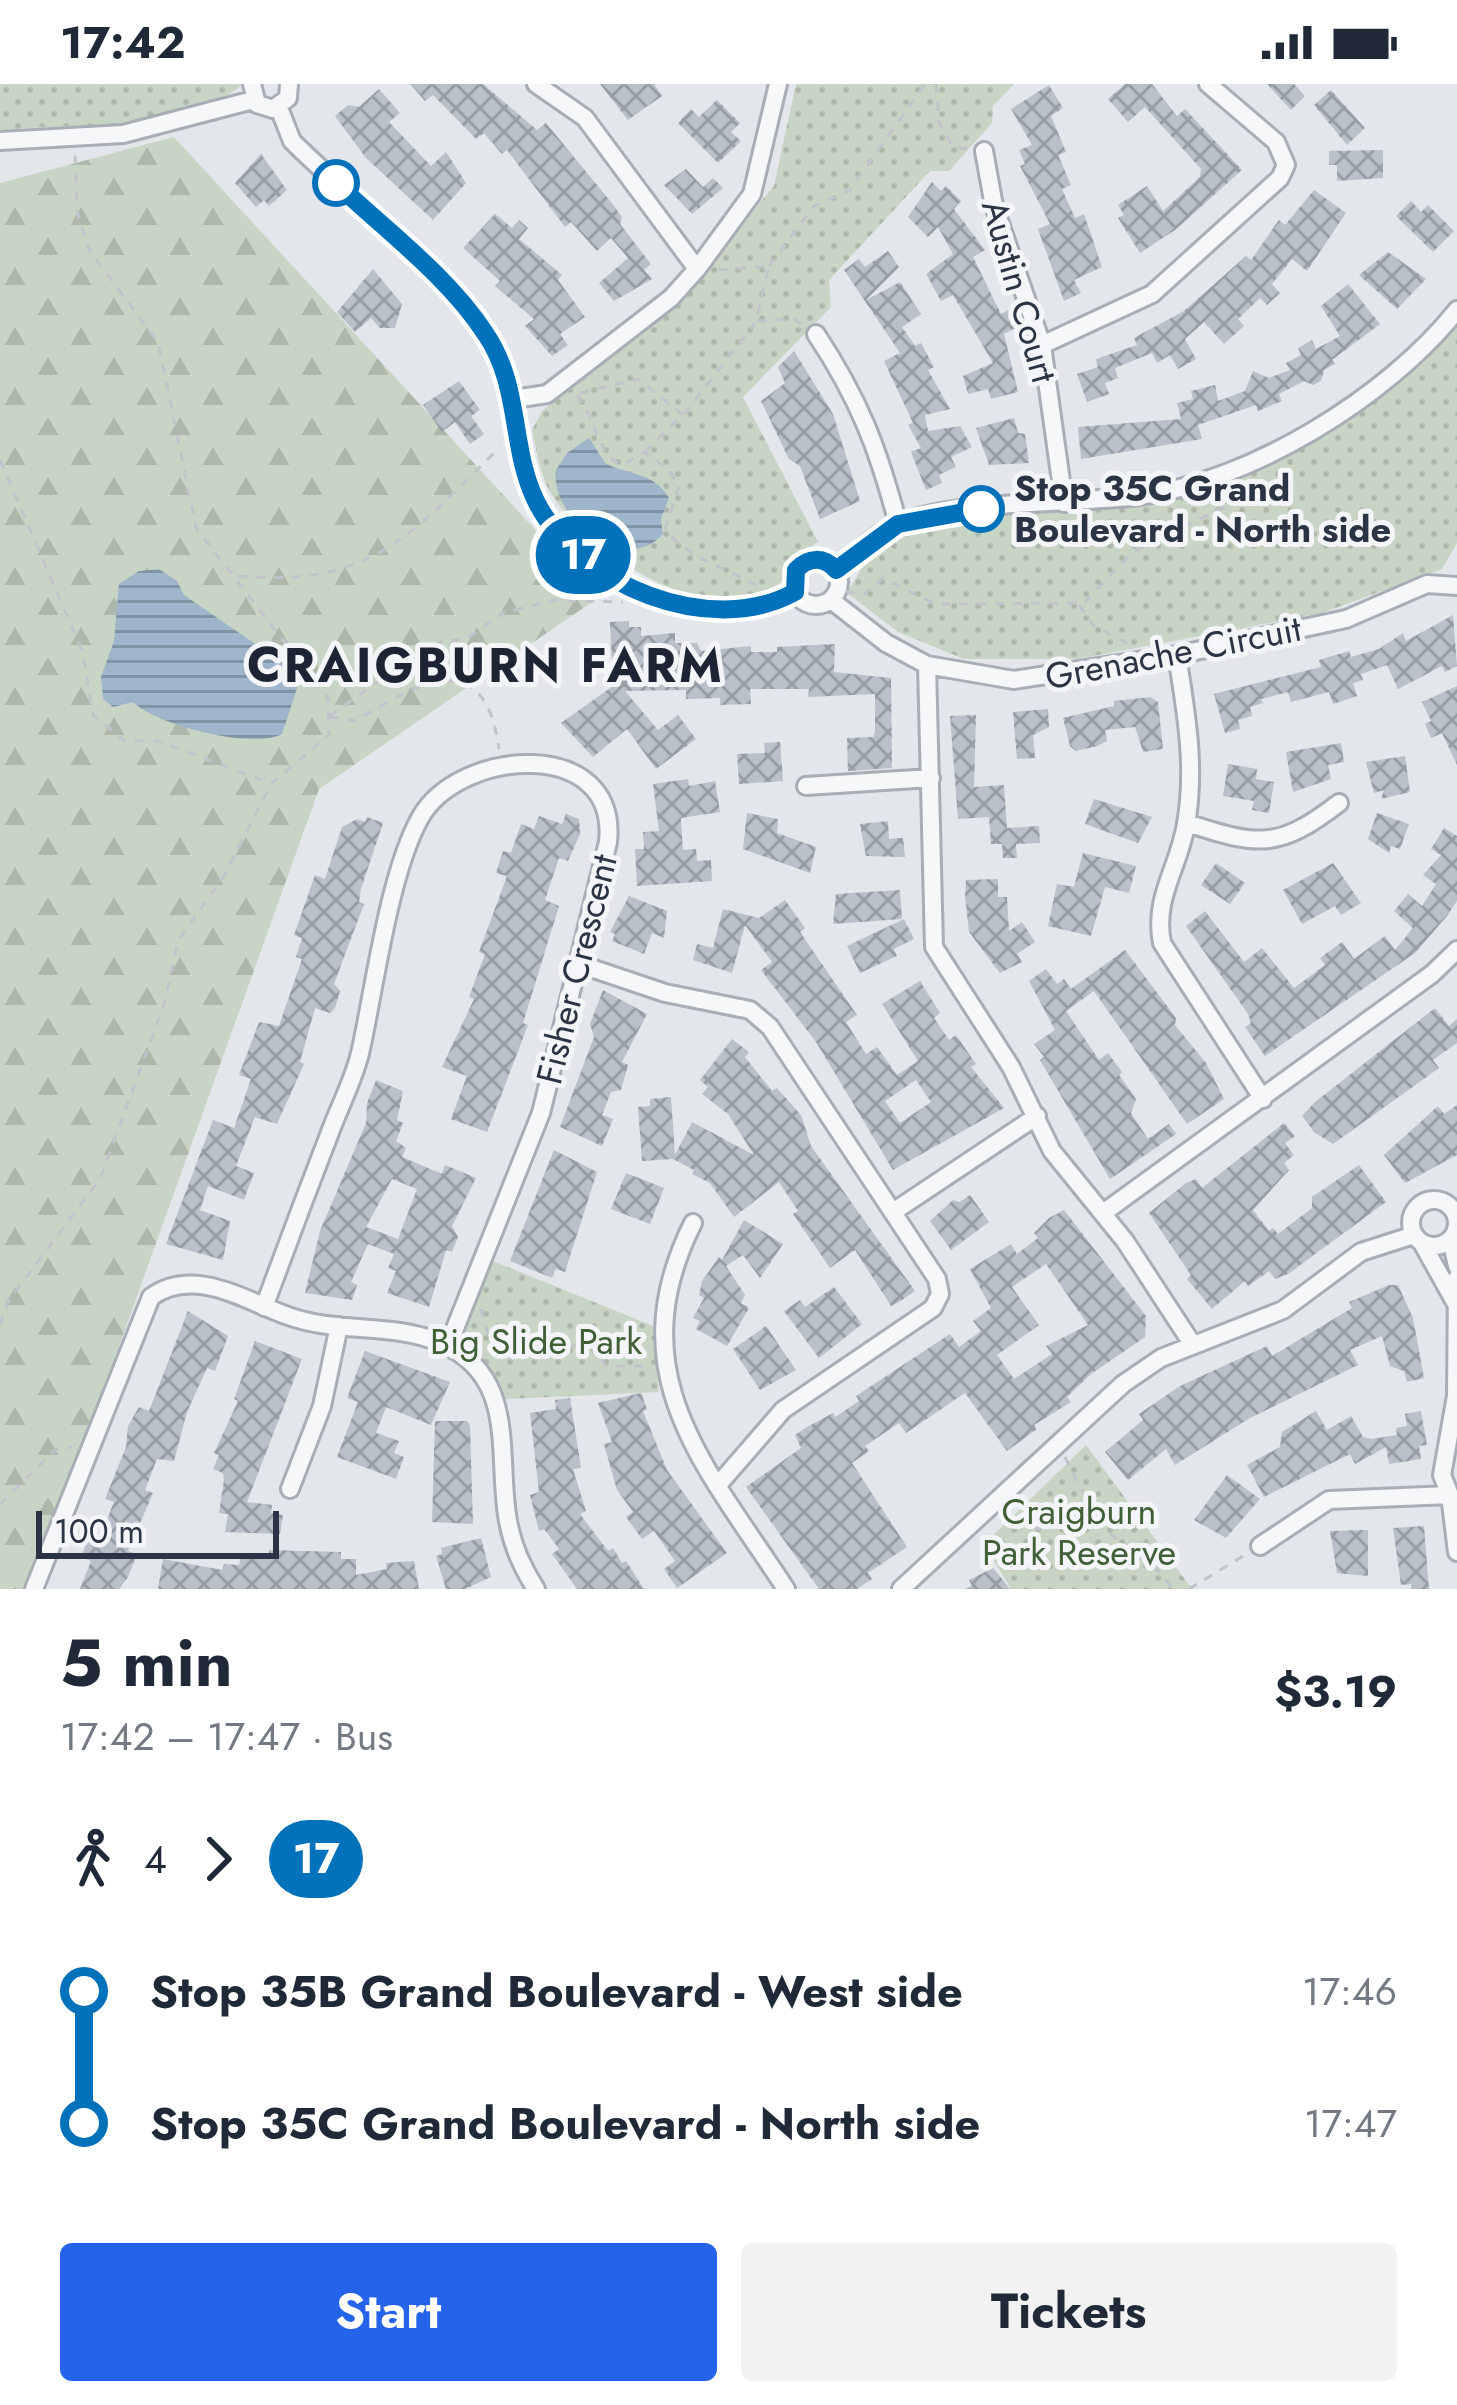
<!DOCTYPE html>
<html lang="en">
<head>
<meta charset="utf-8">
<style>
  :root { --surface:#fff; --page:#f2f2f3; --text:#1f2937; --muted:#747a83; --accent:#2563eb }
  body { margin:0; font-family:Jost,sans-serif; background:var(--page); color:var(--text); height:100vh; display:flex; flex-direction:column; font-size:45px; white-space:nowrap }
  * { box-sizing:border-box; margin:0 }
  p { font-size:39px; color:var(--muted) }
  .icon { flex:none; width:66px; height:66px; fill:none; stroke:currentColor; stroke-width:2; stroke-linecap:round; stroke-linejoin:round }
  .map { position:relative; height:1505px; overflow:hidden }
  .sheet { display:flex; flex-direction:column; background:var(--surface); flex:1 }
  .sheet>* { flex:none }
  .badge { padding:0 24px; border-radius:39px; font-size:42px; line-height:78px }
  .scale { position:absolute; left:36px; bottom:30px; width:243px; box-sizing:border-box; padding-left:12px; border:6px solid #2b3444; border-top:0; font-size:33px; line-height:42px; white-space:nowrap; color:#2b3444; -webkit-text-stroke:9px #f3f5f8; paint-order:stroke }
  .map>.badge { position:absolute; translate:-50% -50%; box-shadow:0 0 0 6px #fff }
  .legs { display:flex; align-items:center; gap:18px; height:132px; padding:0 60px; font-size:39px }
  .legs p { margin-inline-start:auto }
  .overview { display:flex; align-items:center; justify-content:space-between; height:204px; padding:0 60px }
  h1 { font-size:66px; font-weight:700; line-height:90px }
  .button { display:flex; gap:24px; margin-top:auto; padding:24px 60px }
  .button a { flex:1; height:138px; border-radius:12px; background:var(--accent); color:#fff; font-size:48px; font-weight:700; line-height:138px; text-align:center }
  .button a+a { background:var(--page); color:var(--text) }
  ul { padding:0 60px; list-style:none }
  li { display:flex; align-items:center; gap:42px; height:132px; font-size:45px }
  li i { display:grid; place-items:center; width:18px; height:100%; margin:0 15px; background:currentColor }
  li i::after { content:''; width:30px; height:30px; margin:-15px; border:9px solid; border-radius:50%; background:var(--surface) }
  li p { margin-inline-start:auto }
  li:first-child i { background:linear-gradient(#0000 50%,currentColor 0) }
  li:last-child i { background:linear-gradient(currentColor 50%,#0000 0) }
  .status { display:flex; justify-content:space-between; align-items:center; height:84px; padding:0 60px; background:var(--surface); direction:ltr }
  .status svg { height:33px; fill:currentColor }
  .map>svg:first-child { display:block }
  .grass { fill:url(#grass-dots) }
  .forest { fill:url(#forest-firs) }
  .water { fill:url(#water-rules) }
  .building { fill:url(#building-cross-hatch); fill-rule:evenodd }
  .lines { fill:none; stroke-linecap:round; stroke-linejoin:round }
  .street-casing { stroke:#a8adb6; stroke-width:22 }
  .path { stroke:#c1c4ca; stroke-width:3; stroke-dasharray:9 9; stroke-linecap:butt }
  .street { stroke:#f6f7f9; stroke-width:16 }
  .line-1-casing { stroke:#fff; stroke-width:27 }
  .line-1 { stroke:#0072bc; stroke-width:18 }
  .stop-1-dot { fill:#fff; stroke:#0072bc; stroke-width:6 }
  .labels { text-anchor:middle; stroke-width:10; stroke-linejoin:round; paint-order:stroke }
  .street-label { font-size:36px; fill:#2b3444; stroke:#f3f5f8 }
  .stop-label { font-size:36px; font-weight:bold; fill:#2b3444; stroke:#f3f5f8; text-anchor:start }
  .park-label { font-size:36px; fill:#406038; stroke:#f3f5f8 }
  .district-label { font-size:48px; font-weight:bold; letter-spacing:3px; fill:#1d2535; stroke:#f3f5f8 }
</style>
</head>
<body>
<div class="status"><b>17:42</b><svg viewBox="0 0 49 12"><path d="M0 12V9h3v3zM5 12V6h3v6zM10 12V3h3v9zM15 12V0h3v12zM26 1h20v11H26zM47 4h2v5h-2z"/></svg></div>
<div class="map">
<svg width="1457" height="1505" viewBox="0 0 1457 1505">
  <defs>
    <pattern id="grass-dots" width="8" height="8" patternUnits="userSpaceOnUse" patternTransform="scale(3)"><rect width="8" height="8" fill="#c9d5c4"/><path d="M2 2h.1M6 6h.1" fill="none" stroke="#adb7aa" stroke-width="1.8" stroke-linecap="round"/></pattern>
    <pattern id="forest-firs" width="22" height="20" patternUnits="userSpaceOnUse" patternTransform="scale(3)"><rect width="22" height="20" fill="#c9d5c4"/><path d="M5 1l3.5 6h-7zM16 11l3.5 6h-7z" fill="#adb7aa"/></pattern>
    <pattern id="water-rules" width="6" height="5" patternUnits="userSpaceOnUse" patternTransform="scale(3)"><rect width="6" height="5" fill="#9eb5cb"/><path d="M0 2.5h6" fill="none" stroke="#8194a6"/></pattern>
    <pattern id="building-cross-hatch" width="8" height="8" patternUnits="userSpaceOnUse" patternTransform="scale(3)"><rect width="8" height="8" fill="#bac0c9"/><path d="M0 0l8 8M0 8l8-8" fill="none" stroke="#979da5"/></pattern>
  </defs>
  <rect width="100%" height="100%" fill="#e3e6eb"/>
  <path class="grass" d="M0,0H243C178,54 78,36 0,47Z
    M796,0H1014L993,22L992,39L949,87H930L829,196L831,223L743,313L818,458L793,473L781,499C768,504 751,516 738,517C674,524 573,456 546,400C539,384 536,363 532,346L543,326L670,226L774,102Z
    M1457,239V459L1442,485L1322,529L1077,575H964L898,548L847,509C855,497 862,481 872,472C925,421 1100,430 1174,412C1279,387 1388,324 1457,239Z
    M493,1177L653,1242L659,1308L506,1315L465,1259L466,1242Z
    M1086,1361L1192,1505H1011L984,1460Z"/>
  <path class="forest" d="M174,53L598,514L319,705L32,1505H0V99Z"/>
  <path class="water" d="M589,354L605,379C629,392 653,387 669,414L661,435L663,450C625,493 550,435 556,386L567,369Z
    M159,485L177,497L184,511L296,588L298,601L282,650C252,666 156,641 133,618L113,623L103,615L101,593L114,557L119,500L139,487Z"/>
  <path class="building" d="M410,0H483L537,46L546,39L611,118L622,133L620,140L651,180L644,186L652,195L614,217L599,199L628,174L611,154L597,167L571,138L565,143L507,66L502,70L484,49L476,55L433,11L425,17Z
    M600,0H654L662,12L628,36Z
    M1125,0H1152L1177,32L1185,25L1242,86L1175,146L1140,169L1118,134L1124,131L1118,121L1147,102L1163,127L1200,93L1201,85L1145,23L1128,38L1108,15Z
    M1267,0H1294L1305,12L1291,26Z
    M1049,1L1063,24L1051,32L1066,68L1058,71L1071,101L1062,105L1075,134L1084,130L1102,183L1074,196L1081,209L1064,217L1038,145L1050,140L1020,82L1025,80L1019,66L1032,61L1011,25Z
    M379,5L400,29L389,38L431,82L446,68L466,99L433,136L366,74L335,32L348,21L359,23Z
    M1331,6L1365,44L1347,61L1314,21Z
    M717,16L740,39L731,48L741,57L718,79L678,39L691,25L699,33Z
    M1383,66V94L1337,97V81H1329V67Z
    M261,70L287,106L269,122L264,116L256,123L235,99Z
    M686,85L703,103L713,94L723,104L692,130L664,101Z
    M932,98L941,107L946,102L961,117L954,125L985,166L973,173L1001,230L1010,225L1019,242L1004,250L1018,308L991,315L988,305L968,310L963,292L993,279L953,211L941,217L926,190L953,170L938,143L928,153L908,133Z
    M1314,106L1346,129L1307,187L1292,175L1272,200L1280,209L1267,221L1260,214L1238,235L1244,242L1224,260L1204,238L1185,255L1196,275L1178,285L1170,271L1157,279L1152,269L1115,284L1118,294L1105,299L1109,310L1087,318L1077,290L1098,283L1096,275L1137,261L1134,254L1184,227L1246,172L1251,176L1279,136L1285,141Z
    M1411,117L1421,128L1428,121L1454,147L1433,168L1396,132Z
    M495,130L512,144L519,136L528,144L519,155L562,191L558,196L585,233L560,250L568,261L552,272L525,242L534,235L495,202L500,197L463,164Z
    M888,167L899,183L866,216L900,198L921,230L902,243L915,262L921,259L934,283L928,286L950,325L925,331L928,347L960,342L972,363L951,373L956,383L939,391L942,399L926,406L911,368L921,364L908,341L913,339L884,277L900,269L844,186L859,175L865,183Z
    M1388,168L1426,195L1397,225L1359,191Z
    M373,185L402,220L395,244H380L371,234L355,248L337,228Z
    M1348,200L1380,240L1332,276L1335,280L1324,286L1321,297L1313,301L1304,297L1279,310L1282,317L1258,327L1256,321L1198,341L1202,355L1081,375L1078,343L1181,335L1177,319L1193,315L1191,307L1215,301L1218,317L1245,307L1253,287L1269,294L1290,286L1286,279L1301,271L1298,264L1312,256L1316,265L1340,252L1321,222Z
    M794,267L833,330L860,417L820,435L800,382L789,375L761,317L785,299L778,283Z
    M459,297L480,326L471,332L484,350L470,360L455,338L442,348L423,321Z
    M1014,334L1018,349L1025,350L1029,379L989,381L976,344Z
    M1453,531L1457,582L1445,588L1442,582L1398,605L1387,581L1361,590L1363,596L1353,599L1357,612L1333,620L1329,608L1291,618L1288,608L1261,615L1263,619L1250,623L1252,632L1238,636L1240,645L1225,649L1214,610L1321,583L1319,576L1349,567L1351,573L1379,565L1403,549L1406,557Z
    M629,537V543H641V552L675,549V559H697L701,567L751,562V568H777V563L835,560L834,588L891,594L892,684L848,687L847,654L873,653L875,647V610L808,613L809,605H750L751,620L720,621V614L686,615V606L625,607L658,646L678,631L696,655L656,685L627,645L593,673L561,639L613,602L610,538Z
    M1457,602V681L1442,649L1431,654L1425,640L1431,637L1422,618Z
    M1151,613L1158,618L1163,665L1143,668L1135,643L1105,646L1107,657L1097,662L1076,667L1070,662L1063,634L1114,622V617Z
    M1048,625L1049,643L1033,651L1035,674L1017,675L1013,628Z
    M976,631L974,703L1004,701L1007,744L1039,742L1040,759L1016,760L1017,774H1003L1002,760H991L989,733L958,735L950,632Z
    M780,658L783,697L739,700L737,670L765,669L764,659Z
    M1341,659L1344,678L1328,681L1331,695L1293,708L1286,668Z
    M1405,672L1410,708L1381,715L1384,706L1374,709L1366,678Z
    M1228,680L1257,685L1256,695L1274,698L1269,729L1252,726L1254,717L1223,712Z
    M688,695L689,702L715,697L720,728L681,734V739L683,766L696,765L697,777L711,776L712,797L637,802L635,765H644L643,748L659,747L653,700Z
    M1094,715L1152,733L1138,759L1085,740Z
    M747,729L778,735L777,749L816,763L810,789L743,765Z
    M1377,729L1409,740L1400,765L1391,762L1389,769L1368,755Z
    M566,730L579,735L580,750L568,777L559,774L545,816L559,822L523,939L528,941L487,1048L451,1035L467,992L442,983L474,915L469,913L485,870L479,868L507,792L496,789L503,767L511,769L521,740L534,745L539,732L562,740Z
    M367,733L383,739L361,805L359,818L364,820L334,900L340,907L335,924L330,929L315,924L300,978L304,980L277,1040L255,1033L236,1082L254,1089L244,1116L208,1102L200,1126L230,1137L223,1176L166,1160L213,1036L234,1044L251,995L239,991L259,938L279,942L302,875L296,873L302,854L294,851L315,791L325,795L342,743L357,735L365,738Z
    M888,737L889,755L903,754L905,773L866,772L860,740Z
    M1444,744L1457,752V817L1447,832L1415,869L1265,972L1245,943L1251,939L1248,930L1186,842L1205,827L1244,878L1262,864L1294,904L1325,881L1320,874L1342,858L1354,875L1385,852L1395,866L1413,844L1394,827L1408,810L1422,822L1436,800L1423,791L1441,771L1431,765Z
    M1083,769L1136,782L1129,809L1105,803L1091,852L1048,842L1057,800L1074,803Z
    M1216,779L1245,799L1230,820L1201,801Z
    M1333,779L1361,819L1341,831L1335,822L1302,840L1283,806Z
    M998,795V813H1007L1009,847L1022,838L1035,858L1017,870L1022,878L1000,889L969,848L965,812L966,796Z
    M900,806L902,835L833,840L836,810Z
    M629,812L667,827L664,854L652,849L644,870L612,857L615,850L610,848Z
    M785,816L805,844L800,848L857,931L846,938L866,970L877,963L897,991L918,977L882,920L920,897L940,929L934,934L949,956L956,951L976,980L971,983L1004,1024L893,1086L816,958L761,886L772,878L745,841L732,889L693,876L697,860L713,864L723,825L759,834ZM916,996L931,1018L900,1039L885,1017Z
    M904,835L914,855L894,865L897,872L860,889L847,862Z
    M1125,866L1176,934L1175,941L1206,979L1224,1015L1187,1040L1094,907L1066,927L1099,976L1108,969L1122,988L1119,991L1136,1015L1131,1029L1148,1055L1169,1040L1176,1050L1110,1095L1040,976L1044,973L1034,960L1055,946L1029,897L1046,885L1057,900L1064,895L1071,905Z
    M603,906L647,930L622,978L628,981L621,1006L611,1008L602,1031L613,1035L602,1062L560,1043L594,953L590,940Z
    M1435,924L1449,942L1457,935V959L1433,976L1439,984L1333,1060L1314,1048L1302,1032L1315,1018Z
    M732,955L749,968L745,973L772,1007L777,1004L801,1031L811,1062L915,1207L899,1218L891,1222L855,1166L830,1184L793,1130L798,1127L779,1098L734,1133L710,1099L692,1090L694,1086L673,1075L642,1077L638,1023L650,1022V1015L671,1013L675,1071L692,1038L754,1071L728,1030L702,1010L708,1003L700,996Z
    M376,996L403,1007L397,1036L403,1039L396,1057L406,1064L402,1073L442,1090L445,1081L476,1094L452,1142L458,1153L452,1168L446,1166L429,1223L387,1209L396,1187L388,1184L394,1170L368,1160L351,1198L357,1201L352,1216L305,1209L320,1147L366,1039L367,1019ZM392,1095L417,1105L398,1155L366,1143Z
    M1457,1021V1071L1405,1099L1384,1071L1438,1022L1444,1030Z
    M1284,1039L1295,1052L1285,1059L1294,1071L1284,1079L1289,1086L1253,1126L1269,1147L1273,1144L1278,1150L1312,1124V1113L1359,1081L1386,1118L1288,1190L1275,1195L1269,1187L1248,1202L1245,1197L1212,1225L1187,1195L1191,1191L1149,1129L1186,1099L1196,1095L1202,1104Z
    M554,1066L597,1088L565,1188L556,1185L552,1194L510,1177Z
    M626,1089L664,1104L650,1140L611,1125Z
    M970,1111L989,1138L951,1166L930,1137L953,1116L960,1118Z
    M1064,1126L1146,1232L1145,1253L1091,1290L1067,1313L1071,1318L1034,1341L1037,1345L1007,1367L965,1309L906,1349L899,1339L865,1362L869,1367L852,1379L907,1463L868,1489L872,1495L857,1505H819L746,1403L801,1364L795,1351L807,1343L833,1329L835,1333L859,1317L856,1312L950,1250L959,1263L981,1247L973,1237L991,1224L970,1185L1011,1160L1017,1170L1038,1154L1034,1149L1049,1134ZM1046,1180L1088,1241L1046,1262L1052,1270L1014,1295L997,1271L1039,1241L1012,1203Z
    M744,1136L783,1160L760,1194L743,1171L726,1182L745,1211L741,1219L749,1224L727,1262L696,1245L700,1237L693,1234L704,1214L699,1211L702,1197L719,1173L722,1176Z
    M1389,1201H1398L1413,1234L1424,1294L1407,1298L1404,1287L1390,1282L1382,1252L1350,1266L1358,1281L1250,1334L1175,1381L1166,1365L1128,1396L1105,1368L1143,1336L1139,1330L1180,1302L1267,1262L1272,1272L1352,1224L1349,1218Z
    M834,1203L862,1240L819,1274L784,1227L800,1216L805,1223Z
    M188,1227L228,1252L215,1287L207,1284L187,1328L174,1377L157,1375L145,1406L153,1409L128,1467L137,1470L128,1493L119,1505H80L91,1477L81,1473L90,1451L99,1455L114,1418L105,1415L126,1363L128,1342L139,1323L149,1327Z
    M766,1242L796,1286L760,1306L733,1265Z
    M255,1257L302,1275L247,1418L272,1421L271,1429L283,1431L280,1450L225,1448L228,1430L219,1429L224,1396L223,1389L213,1385L219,1371L214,1369L238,1317L234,1315Z
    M365,1267L450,1298L431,1341L386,1323L376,1349L399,1357L394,1369L404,1373L396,1395L337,1373L358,1318L347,1314Z
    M641,1309L647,1325L643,1327L667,1386L727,1469L677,1504L664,1485L675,1477L654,1447L642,1455L626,1433L633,1428L617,1406L604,1360L612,1358L598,1319Z
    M570,1314L581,1384L573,1385L586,1427L580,1430L608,1467L613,1464L622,1479L626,1477L644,1505H577L552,1470L559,1465L544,1445L539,1447L530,1411L539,1408L530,1329L556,1325L555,1316Z
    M1316,1327L1327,1346L1351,1332L1363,1353L1372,1355L1397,1351L1396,1344L1407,1342L1405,1330L1421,1327L1427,1361L1419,1362L1421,1375L1389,1380L1386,1363L1355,1380L1350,1370L1264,1413L1247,1381L1280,1363L1282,1348Z
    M435,1337H467L470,1342L473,1440L432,1438Z
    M1227,1391L1260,1415L1226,1454L1194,1436Z
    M1424,1442L1429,1505H1411V1500L1401,1501L1393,1444Z
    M1368,1446V1492L1337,1489L1330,1447Z
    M481,1454L491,1493L465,1505H446L436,1472L442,1470L441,1464Z
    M269,1466L341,1468V1475H356V1491L387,1485L386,1479L414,1477L419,1505H158L163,1475L222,1486L224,1480L239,1481L241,1472L269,1475Z
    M993,1484L1010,1505H966L972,1502L969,1496Z"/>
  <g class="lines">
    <defs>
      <path id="street" d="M252,0L257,20L273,25L288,14L289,0
        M536,0L585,34L697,185
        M279,24L292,57C346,112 449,189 487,251C521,306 510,367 535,416C579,501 711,556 795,508
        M0,57L123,50L253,16
        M984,67L994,122L1042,261L1064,419
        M816,250C859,315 878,364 898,440
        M1042,261L1152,210L1280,94L1286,81L1276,58L1208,0
        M514,315L547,310L671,214L697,185L752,110L778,0
        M793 498a23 23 0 1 1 46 0a23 23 0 1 1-46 0Z
        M836,486C852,473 868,456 886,446C936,415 1076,420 1139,412C1250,398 1388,313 1457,226
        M831,516L886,559L927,581L1014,596L1177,571L1346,535L1427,500L1457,502
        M1177,571C1186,628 1196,683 1186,740C1179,784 1153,813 1162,859L1263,1015
        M927,581L934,863L1011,983L1052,1067L1125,1157L1193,1261
        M806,702L931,694
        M1187,739C1258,762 1278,766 1339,719
        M576,879L665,909L750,926L770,943L937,1195L940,1210L933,1224L783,1326L718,1401
        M1411 1139a23 23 0 1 1 46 0a23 23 0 1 1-46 0Z
        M893,1128L1037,1032
        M1103,1129L1432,890L1457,866
        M693,1139C617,1291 706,1382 786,1505
        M1451,1155L1457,1182
        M1422,1159L1455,1218
        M1457,1194L1456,1312L1442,1391L1450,1411L1457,1468
        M264,1223C285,1166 307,1108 329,1051C339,1023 355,994 361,965C375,901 389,790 420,734C459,664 619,652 608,758L541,1029L448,1262
        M290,1405L322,1322L339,1242
        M1260,1462L1329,1416L1450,1411
        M34,1505L151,1213C193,1182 244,1216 288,1232C338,1250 391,1238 441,1259C519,1292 496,1372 508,1437C512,1460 523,1485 536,1505
        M901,1505L1123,1300L1161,1274L1283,1226L1361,1168L1414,1151"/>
    </defs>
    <use href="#street" class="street-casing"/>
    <path class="path" d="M936,0L939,38L953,63L969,65
      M769,182L813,123L850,106L925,0
      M719,186L769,182L756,237L794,235L804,242
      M580,309L638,295L682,330
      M577,311C596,335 595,365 621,382L644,368L669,386L679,403L665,445C689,476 729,484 762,505
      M645,368L689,324L755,239
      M0,376L83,569L93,631L125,657H158L270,699
      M238,492C371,504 412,450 500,363
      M846,507L863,511L883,494L935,520L1084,519L1133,468L1269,401L1270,387
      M1079,521L1093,541L1130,561
      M330,632L409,575L440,558L466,555L503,529L556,516L623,518
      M330,633L356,637C417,599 485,559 499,665
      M481,1225L492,1264C518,1282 520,1271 544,1259L594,1264L606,1282H650
      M0,1241L9,1216L100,1095L164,921L178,857L224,792L271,700L329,651L328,614L196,444L158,258L89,166L77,127L75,71
      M1065,1373L1100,1442L1154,1482L1173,1505
      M0,1420L56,1365L72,1363
      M1000,1436L1039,1445L1084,1417
      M1189,1505L1248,1469"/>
    <use href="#street" class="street"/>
  </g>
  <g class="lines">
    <defs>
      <path id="line-1" d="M336,99C385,146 448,192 485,249C521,301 510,362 535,415C576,501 711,555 795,508L796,486C808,473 824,472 836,486L898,440L981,425"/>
    </defs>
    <use href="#line-1" class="line-1-casing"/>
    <use href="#line-1" class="line-1"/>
  </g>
  <g class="stop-1-dot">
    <circle cx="336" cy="99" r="21"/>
    <circle cx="981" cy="425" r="21"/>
  </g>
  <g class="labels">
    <g class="street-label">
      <text transform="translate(1020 207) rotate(74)" y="13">Austin Court</text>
      <text transform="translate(1173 568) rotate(-11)" y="13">Grenache Circuit</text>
      <text transform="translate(576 885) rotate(-76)" y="13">Fisher Crescent</text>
    </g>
    <g class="stop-label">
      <text x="1014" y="417">Stop 35C Grand<tspan x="1014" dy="41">Boulevard - North side</tspan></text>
    </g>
    <g class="park-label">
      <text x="536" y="1270">Big Slide Park</text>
      <text x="1079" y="1440">Craigburn<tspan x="1079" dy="41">Park Reserve</tspan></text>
    </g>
    <g class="district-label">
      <text x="486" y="598">CRAIGBURN FARM</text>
    </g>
  </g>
</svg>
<div class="scale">100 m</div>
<b class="badge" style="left:583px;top:471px;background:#0072bc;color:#fff">17</b>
</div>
<section class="sheet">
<div class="overview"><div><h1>5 min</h1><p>17:42 – 17:47 · Bus</p></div><b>$3.19</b></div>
<div class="legs"><svg class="icon" aria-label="walk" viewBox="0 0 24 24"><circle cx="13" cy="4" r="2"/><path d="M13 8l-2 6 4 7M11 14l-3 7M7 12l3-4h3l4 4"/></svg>4<svg class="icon" aria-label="forward" viewBox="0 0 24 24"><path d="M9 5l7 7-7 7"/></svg><b class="badge" style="background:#0072bc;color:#fff">17</b></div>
<ul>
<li><i style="color:#0072bc"></i><b>Stop 35B Grand Boulevard - West side</b><p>17:46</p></li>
<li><i style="color:#0072bc"></i><b>Stop 35C Grand Boulevard - North side</b><p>17:47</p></li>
</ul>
<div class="button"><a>Start</a><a>Tickets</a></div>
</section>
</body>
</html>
